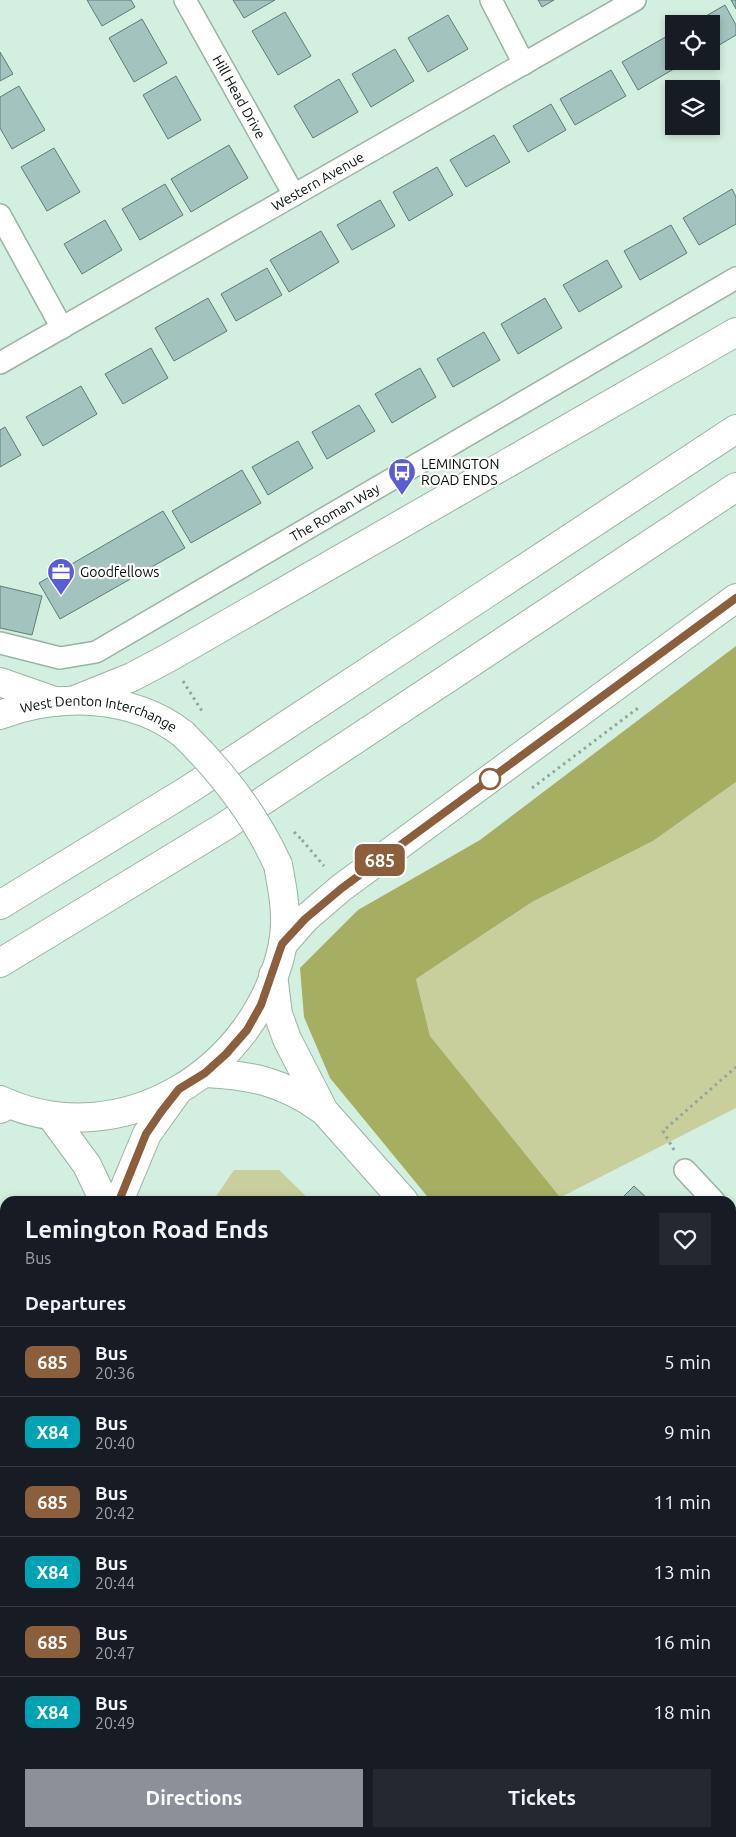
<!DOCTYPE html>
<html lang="en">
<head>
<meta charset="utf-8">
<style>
  :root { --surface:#171b24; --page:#242831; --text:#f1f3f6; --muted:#9ea1a6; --line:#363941; --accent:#8c9099 }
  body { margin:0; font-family:Ubuntu,sans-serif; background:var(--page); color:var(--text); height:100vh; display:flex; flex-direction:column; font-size:19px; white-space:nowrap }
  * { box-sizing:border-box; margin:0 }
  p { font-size:16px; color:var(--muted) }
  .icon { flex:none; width:28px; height:28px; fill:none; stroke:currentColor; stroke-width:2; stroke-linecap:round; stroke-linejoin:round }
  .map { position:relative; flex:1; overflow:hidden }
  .side { position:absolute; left:0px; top:1196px; width:736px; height:641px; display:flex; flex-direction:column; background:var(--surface); border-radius:15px 15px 0 0; box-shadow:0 2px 8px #0003 }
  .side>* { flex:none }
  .badge { padding:0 10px; border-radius:8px; font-size:18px; line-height:32px }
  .buttons { position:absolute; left:665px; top:15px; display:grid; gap:10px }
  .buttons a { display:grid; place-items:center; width:55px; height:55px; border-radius:0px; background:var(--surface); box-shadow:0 2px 8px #0003; font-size:25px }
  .map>.badge { position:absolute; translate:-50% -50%; box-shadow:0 0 0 2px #fff }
  h2 { padding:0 25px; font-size:19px; line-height:45px }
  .round { display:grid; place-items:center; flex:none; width:52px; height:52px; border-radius:0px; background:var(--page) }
  .summary { display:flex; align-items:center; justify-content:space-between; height:85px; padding:0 25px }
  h1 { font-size:24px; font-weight:700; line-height:38px }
  .cta { display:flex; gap:10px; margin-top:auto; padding:10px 25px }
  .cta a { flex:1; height:58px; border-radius:0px; background:var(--accent); color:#fff; font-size:20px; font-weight:700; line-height:58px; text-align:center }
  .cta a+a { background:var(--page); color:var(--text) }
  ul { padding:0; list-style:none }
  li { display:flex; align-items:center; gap:15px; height:70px; padding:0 25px; border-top:1px solid var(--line) }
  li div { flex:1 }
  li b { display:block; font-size:19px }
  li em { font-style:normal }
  li .badge { min-width:55px; font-weight:700; text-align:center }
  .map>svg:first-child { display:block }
  .green { fill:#c9cf9c }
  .forest { fill:#a6ae62 }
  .building { fill:#a3c4be; stroke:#5d7c77 }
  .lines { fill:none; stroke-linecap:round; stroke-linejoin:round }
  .minor-casing { stroke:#99b4a5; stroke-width:24 }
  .tertiary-casing { stroke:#99b4a5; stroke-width:30 }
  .secondary-casing { stroke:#99b4a5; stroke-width:30 }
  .trunk-casing { stroke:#99b4a5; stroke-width:30 }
  .path { stroke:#90a69a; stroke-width:3; stroke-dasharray:2.5 4; stroke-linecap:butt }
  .minor { stroke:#fff; stroke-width:21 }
  .tertiary { stroke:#fff; stroke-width:28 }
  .secondary { stroke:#fff; stroke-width:28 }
  .trunk { stroke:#fff; stroke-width:28 }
  .secondary-bridge-casing { stroke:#99b4a5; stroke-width:30; stroke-linecap:butt }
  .path-bridge { stroke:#90a69a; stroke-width:3; stroke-dasharray:2.5 4; stroke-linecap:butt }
  .secondary-bridge { stroke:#fff; stroke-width:28 }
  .line-casing { stroke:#fff; stroke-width:11 }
  .line { stroke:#8b5e3c; stroke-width:8 }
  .stop-dot { fill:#fff; stroke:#8b5e3c; stroke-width:2.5 }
  .labels { text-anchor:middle; stroke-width:4.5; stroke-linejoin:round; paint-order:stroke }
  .street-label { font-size:14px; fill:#060f0a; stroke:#fff }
  .poi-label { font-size:14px; fill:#060f0a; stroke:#fff; text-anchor:start }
</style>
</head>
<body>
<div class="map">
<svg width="736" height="1837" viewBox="0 0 736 1837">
  <rect width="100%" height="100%" fill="#d3efdf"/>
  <path class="green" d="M736,782V1108L559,1198L430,1036L416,979L532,902L653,841Z
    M234,1170H279L311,1201H213Z
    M5,1439V1476L0,1478V1441Z"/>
  <path class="forest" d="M736,646V782L653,841L532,902L416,979L430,1036L563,1201H431L330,1078L304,1017L300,968L358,910L480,840Z
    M731,1383L736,1388V1538L731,1533Z"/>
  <path class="building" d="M87,0H131L135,7L102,26Z
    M233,0H275L244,18Z
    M538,0H554L542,7Z
    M731,0H736V9Z
    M725,5L736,25V35L711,50V24H692Z
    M285,12L311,56L278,75L252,31Z
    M448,15L468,49L428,72L408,38Z
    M142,19L167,63L134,82L109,38Z
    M669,35L674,44V61L684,63L638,90L622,62Z
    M395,49L414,81L371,107L352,74Z
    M0,52L13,74L0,81Z
    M611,70L626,96L575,125L560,99Z
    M176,76L201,120L168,139L143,95Z
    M339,79L358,112L313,138L294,106Z
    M19,86L45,130L12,149L0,128V97Z
    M551,104L566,130L528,152L513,126Z
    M494,135L510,162L466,187L450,160Z
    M229,145L248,178L191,212L171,179Z
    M54,148L80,192L47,211L21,167Z
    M437,167L453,195L409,221L393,192Z
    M165,184L183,215L140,240L122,209Z
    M732,189L736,197V224L699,245L683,218Z
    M380,200L395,226L352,250L337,225Z
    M105,220L122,250L82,274L64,244Z
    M671,225L687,253L640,280L624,251Z
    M321,231L339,262L289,292L270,260Z
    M607,260L622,287L579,312L563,285Z
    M267,268L282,295L236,321L221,294Z
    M208,298L227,331L174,361L155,328Z
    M545,298L562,328L518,354L501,324Z
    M484,332L500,360L453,387L437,359Z
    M151,348L168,378L123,404L105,374Z
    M420,368L436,397L392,423L375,394Z
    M81,386L97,414L43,446L26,417Z
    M359,405L375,431L327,459L312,432Z
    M5,427L21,455L0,467V430Z
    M298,441L313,468L268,495L252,467Z
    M242,470L261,503L191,543L172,511Z
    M163,511L185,548L60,619L39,583Z
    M0,586L42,596L32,635L0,628Z
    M634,1186L650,1201H619Z
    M731,1327L736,1332V1365L731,1370Z
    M0,1547L5,1551V1574L0,1582Z
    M5,1602V1641L0,1644V1605Z
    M736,1801V1837H699L698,1832H731V1803Z
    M5,1832H15L19,1837H0Z
    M198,1832H200L204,1837H193Z
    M330,1832H347L341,1837H334Z
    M484,1832H518L522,1837H480Z"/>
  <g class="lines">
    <defs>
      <g id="minor">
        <path id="s1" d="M185,0L294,195"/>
        <path d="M491,0L524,64"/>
        <path d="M0,215L62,328"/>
        <path id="s2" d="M0,363L635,0"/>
        <path id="s3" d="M0,643L60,658L96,652L736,278"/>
        <path d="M685,1170L714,1201"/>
        <path d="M731,1218L736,1220"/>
        <path d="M0,1792L5,1789"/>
        <path d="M65,1832L70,1837"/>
        <path d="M439,1832L442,1837"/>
      </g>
      <path id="tertiary" d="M0,682L57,702
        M273,975L278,1014L287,1039L324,1111L404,1201
        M205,1073C251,1075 283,1082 321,1109
        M731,1572L736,1577"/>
      <g id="secondary">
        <path id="s4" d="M0,715C59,693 132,694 183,734"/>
        <path d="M0,1100C121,1156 258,1070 283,944C288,917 283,891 278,865"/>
        <path d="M51,1116L87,1165L104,1201"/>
        <path d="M119,1201L147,1134L177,1092"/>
        <path d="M0,1349L5,1348"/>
      </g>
      <path id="trunk" d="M75,700L132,677L168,658L736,332
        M0,905L188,790L736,429
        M283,944L305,919L341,888L736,598
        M0,963L225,826L736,487
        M0,1109L9,1104"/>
    </defs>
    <use href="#minor" class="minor-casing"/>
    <use href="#tertiary" class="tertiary-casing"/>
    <use href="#secondary" class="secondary-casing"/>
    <use href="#trunk" class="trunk-casing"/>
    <path class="path" d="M183,681L202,711
      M532,788L638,708
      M302,840L324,866
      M674,1150L663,1131L736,1067
      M0,1463L5,1460"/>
    <use href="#minor" class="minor"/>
    <use href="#tertiary" class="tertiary"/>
    <use href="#secondary" class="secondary"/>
    <use href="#trunk" class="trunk"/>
    <defs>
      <path id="secondary-bridge" d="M183,734C223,773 255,814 278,865"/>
    </defs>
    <use href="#secondary-bridge" class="secondary-bridge-casing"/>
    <path class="path-bridge" d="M294,832L302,840"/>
    <use href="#secondary-bridge" class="secondary-bridge"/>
  </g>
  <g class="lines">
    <defs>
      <path id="line" d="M119,1201L146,1134L161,1112L179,1089L205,1073L226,1054L247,1030L261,1005L282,944L305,919L342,888L736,598"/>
    </defs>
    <use href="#line" class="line-casing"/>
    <use href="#line" class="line"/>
  </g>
  <defs>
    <symbol id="bus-pin" viewBox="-11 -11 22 30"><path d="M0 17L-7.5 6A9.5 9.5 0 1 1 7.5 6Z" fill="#5b5dd5" stroke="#fff"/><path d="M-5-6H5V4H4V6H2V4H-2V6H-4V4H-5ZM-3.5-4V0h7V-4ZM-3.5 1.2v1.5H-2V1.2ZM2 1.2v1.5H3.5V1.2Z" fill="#fff"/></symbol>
    <symbol id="office-pin" viewBox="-11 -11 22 30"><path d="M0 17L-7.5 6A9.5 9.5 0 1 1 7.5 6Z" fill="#5b5dd5" stroke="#fff"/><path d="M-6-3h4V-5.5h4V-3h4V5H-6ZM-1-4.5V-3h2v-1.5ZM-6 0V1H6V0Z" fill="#fff"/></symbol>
  </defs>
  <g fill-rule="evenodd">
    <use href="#bus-pin" x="386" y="456" width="32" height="43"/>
    <use href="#office-pin" x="45" y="556" width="32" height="43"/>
  </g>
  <circle class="stop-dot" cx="490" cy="779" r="10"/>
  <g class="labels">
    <g class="street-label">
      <text dy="5" stroke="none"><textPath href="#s1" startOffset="111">Hill Head Drive</textPath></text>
      <text dy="5" stroke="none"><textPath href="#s2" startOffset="366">Western Avenue</textPath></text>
      <text dy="5" stroke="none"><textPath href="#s3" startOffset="375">The Roman Way</textPath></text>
      <text dy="5" stroke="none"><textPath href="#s4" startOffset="102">West Denton Interchange</textPath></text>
    </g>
    <g class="poi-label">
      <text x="421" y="469">LEMINGTON<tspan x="421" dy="16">ROAD ENDS</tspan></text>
      <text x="80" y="577">Goodfellows</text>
    </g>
  </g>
</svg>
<div class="buttons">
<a><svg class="icon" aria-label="locate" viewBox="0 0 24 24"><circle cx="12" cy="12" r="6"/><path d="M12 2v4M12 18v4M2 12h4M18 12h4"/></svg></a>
<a><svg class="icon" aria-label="layers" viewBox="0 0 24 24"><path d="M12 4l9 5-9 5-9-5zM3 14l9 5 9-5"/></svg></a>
</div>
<b class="badge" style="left:380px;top:860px;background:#8b5e3c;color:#fff">685</b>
<section class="side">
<div class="summary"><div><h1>Lemington Road Ends</h1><p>Bus</p></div><a class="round"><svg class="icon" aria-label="heart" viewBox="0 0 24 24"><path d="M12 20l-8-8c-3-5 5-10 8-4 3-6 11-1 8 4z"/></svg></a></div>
<h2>Departures</h2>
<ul>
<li><span class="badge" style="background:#8b5e3c;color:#fff">685</span><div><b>Bus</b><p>20:36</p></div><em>5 min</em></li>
<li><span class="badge" style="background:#00a3b4;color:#fff">X84</span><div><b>Bus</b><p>20:40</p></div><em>9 min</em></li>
<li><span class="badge" style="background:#8b5e3c;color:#fff">685</span><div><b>Bus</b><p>20:42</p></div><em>11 min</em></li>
<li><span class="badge" style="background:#00a3b4;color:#fff">X84</span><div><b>Bus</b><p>20:44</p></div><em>13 min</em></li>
<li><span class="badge" style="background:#8b5e3c;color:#fff">685</span><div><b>Bus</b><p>20:47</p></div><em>16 min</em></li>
<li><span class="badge" style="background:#00a3b4;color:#fff">X84</span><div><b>Bus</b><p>20:49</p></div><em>18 min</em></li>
</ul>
<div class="cta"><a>Directions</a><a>Tickets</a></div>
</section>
</div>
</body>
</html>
